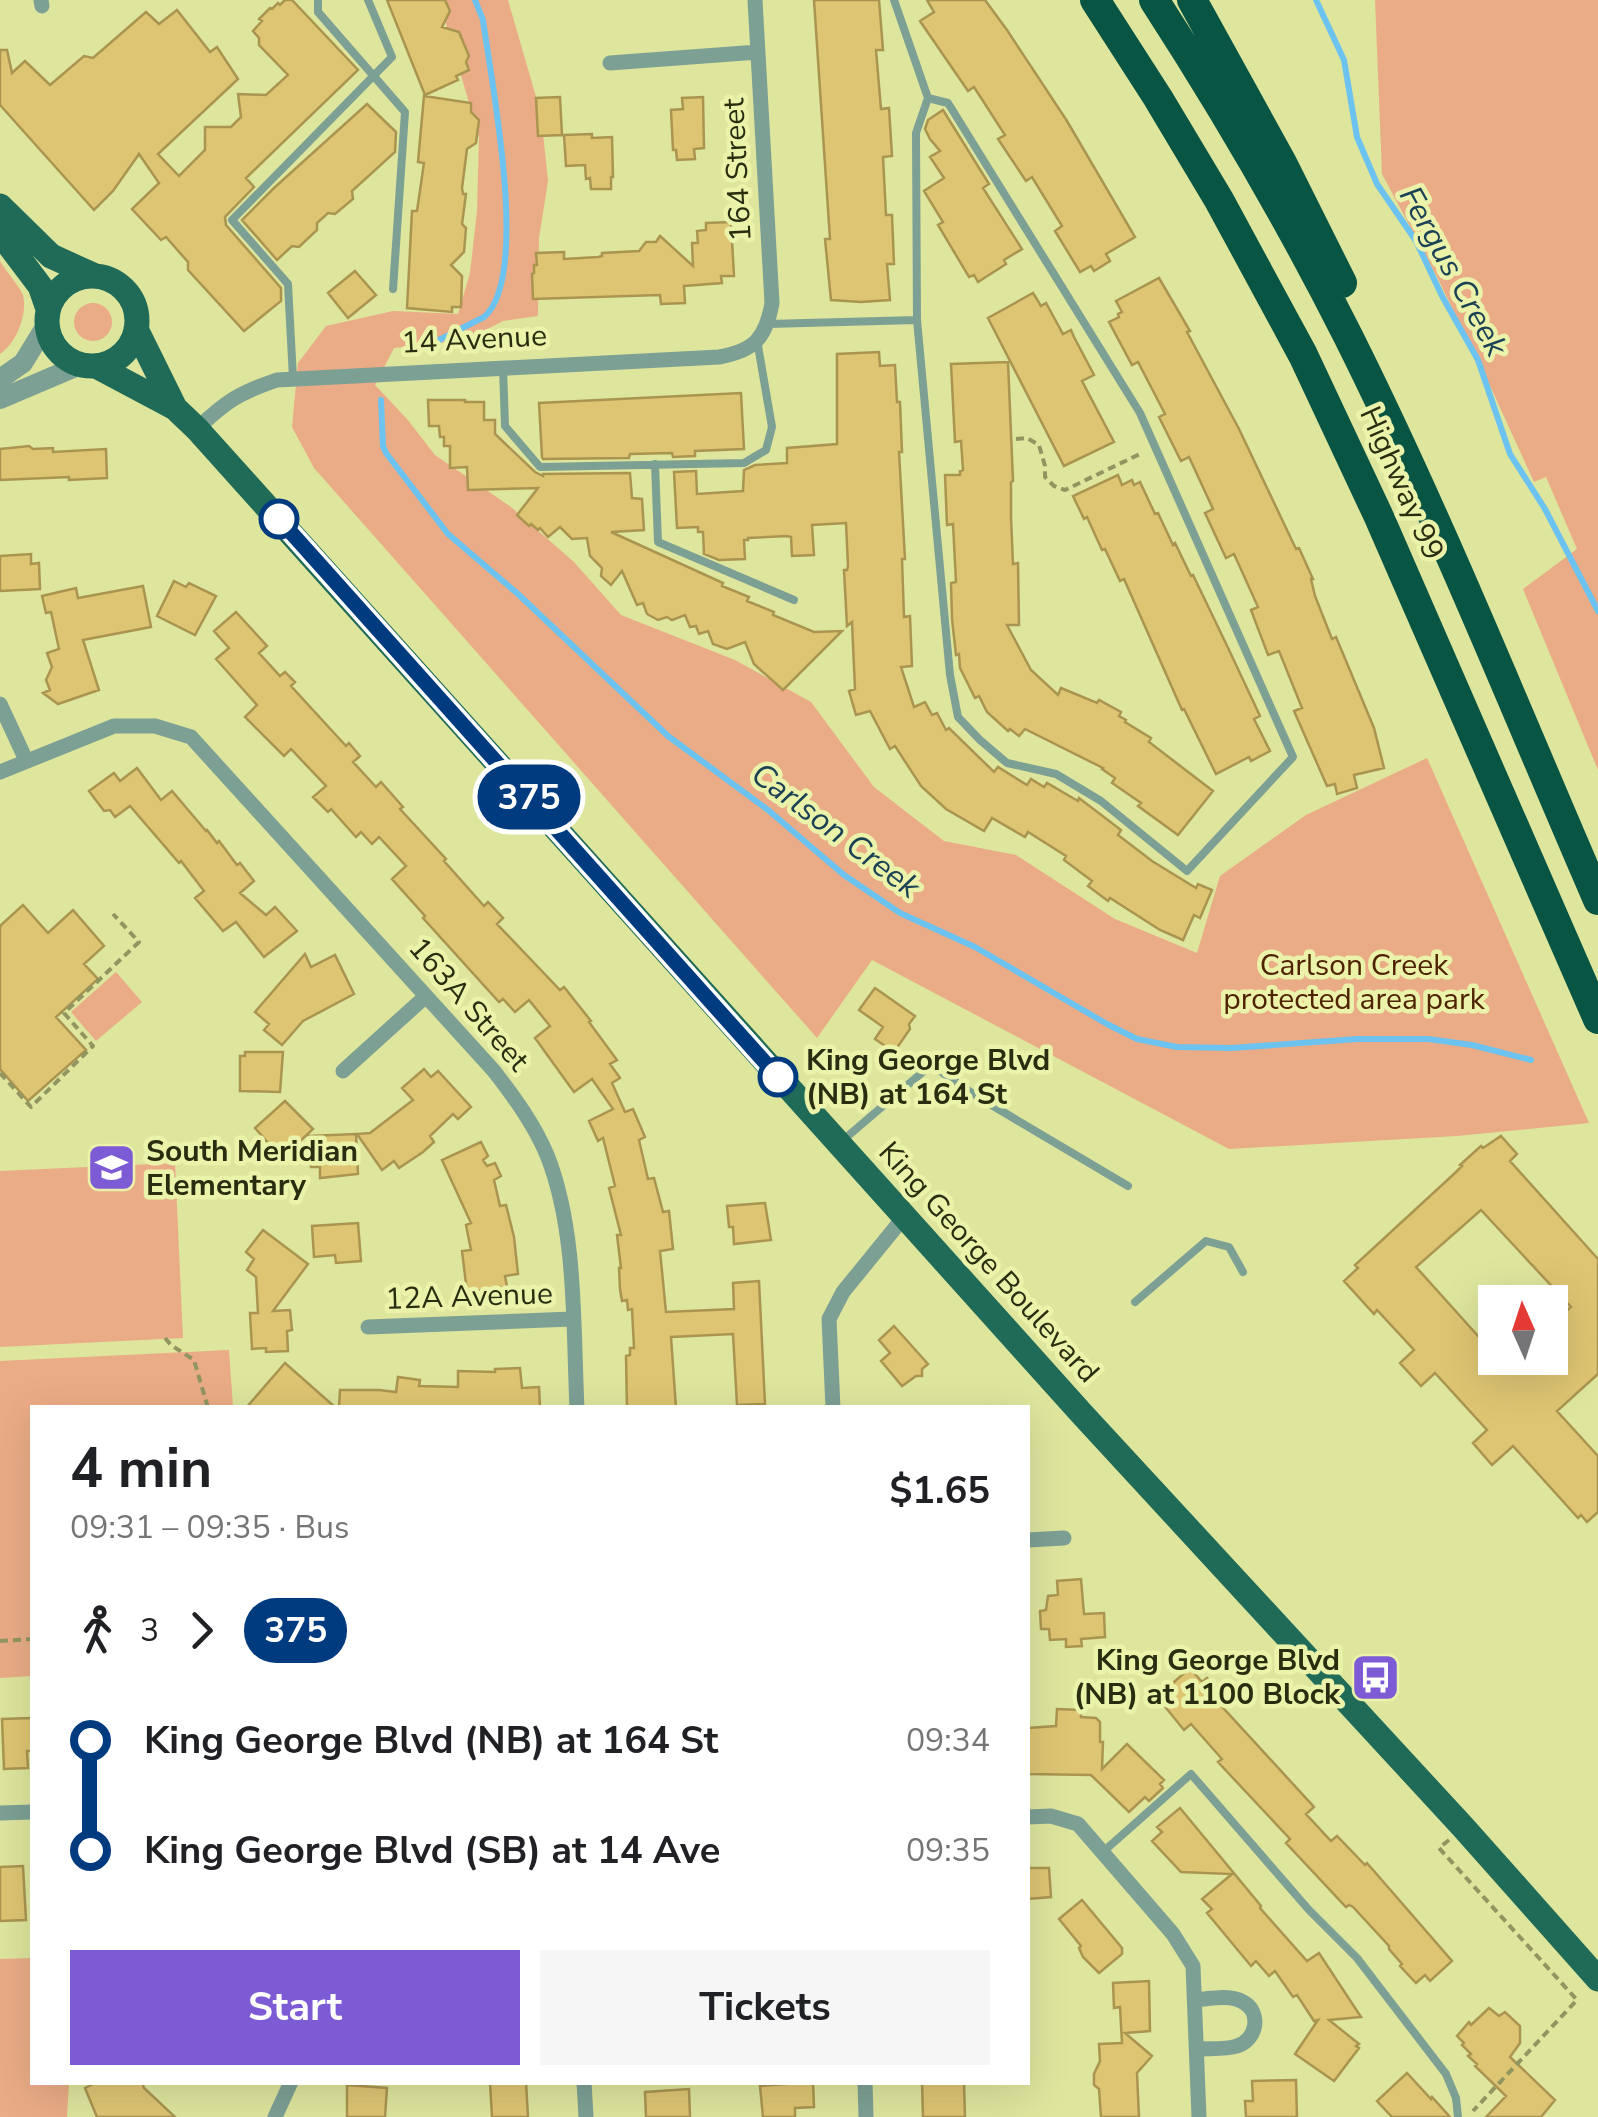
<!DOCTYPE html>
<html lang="en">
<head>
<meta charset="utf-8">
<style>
  :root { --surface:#fff; --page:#f6f6f6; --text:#202124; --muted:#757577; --accent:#7d5bd5 }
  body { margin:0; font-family:"Nunito Sans",sans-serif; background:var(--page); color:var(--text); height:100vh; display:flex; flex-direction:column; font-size:38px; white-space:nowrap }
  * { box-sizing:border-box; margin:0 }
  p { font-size:32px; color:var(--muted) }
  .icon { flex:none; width:55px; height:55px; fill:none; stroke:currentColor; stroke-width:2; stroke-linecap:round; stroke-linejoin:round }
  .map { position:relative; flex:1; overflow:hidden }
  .side { position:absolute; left:30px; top:1405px; width:1000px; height:680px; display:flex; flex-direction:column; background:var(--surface); border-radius:0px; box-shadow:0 10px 40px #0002 }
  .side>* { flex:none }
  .badge { padding:0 20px; border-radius:32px; font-size:35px; line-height:65px }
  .needle { width:65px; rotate:357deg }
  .controls { position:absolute; left:1478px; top:1285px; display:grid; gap:20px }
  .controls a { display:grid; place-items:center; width:90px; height:90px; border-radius:0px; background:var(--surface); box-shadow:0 10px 40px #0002; font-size:50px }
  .map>.badge { position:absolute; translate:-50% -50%; box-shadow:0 0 0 5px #fff }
  .legs { display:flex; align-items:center; gap:15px; height:110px; padding:0 40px; font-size:32px }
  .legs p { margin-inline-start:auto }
  .summary { display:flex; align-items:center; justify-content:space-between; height:170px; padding:0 40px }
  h1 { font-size:55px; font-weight:700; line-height:75px }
  .primary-button { display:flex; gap:20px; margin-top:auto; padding:20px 40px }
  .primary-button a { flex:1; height:115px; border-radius:0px; background:var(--accent); color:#fff; font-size:40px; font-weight:700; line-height:115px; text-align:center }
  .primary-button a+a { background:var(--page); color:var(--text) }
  ul { padding:0 40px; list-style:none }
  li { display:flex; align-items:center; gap:35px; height:110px; font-size:38px }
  li i { display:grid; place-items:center; width:15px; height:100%; margin:0 12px; background:currentColor }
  li i::after { content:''; width:25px; height:25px; margin:-12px; border:8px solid; border-radius:50%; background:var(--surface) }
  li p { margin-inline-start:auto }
  li:first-child i { background:linear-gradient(#0000 50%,currentColor 0) }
  li:last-child i { background:linear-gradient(currentColor 50%,#0000 0) }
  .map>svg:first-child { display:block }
  .green { fill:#eaac86 }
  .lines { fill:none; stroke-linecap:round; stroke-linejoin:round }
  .stream { stroke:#6cc3f0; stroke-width:6 }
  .building { fill:#dec573; stroke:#aa9550; stroke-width:2.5; fill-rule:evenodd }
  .path { stroke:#919661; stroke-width:4; stroke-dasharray:8 5; stroke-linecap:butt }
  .service { stroke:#7da094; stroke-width:8 }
  .minor { stroke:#7da094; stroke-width:15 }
  .tertiary { stroke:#7da094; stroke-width:20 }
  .primary { stroke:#206b58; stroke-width:25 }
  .motorway { stroke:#095544; stroke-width:30 }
  .line-1-casing { stroke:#fff; stroke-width:22 }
  .line-1 { stroke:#003b80; stroke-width:15 }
  .stop-1-dot { fill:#fff; stroke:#003b80; stroke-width:5 }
  .labels { text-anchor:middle; stroke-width:9; stroke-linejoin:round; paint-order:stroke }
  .street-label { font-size:30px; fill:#2b2d10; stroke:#ebf2aa }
  .park-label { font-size:30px; fill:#502300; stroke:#ebf2aa }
  .stop-label { font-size:30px; font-weight:bold; fill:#2b2d10; stroke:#ebf2aa; text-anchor:start }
  .poi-label { font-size:30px; font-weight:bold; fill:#2b2d10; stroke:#ebf2aa; text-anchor:start }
  .water-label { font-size:32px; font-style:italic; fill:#1a4154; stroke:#ebf2aa }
</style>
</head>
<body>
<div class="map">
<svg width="1598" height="2117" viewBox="0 0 1598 2117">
  <rect width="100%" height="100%" fill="#dee59d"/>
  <path class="green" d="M439,0H508L541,114L548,181L539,238L538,316L503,321L466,340L394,348L375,385L407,419L435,455L511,507L574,562L621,615L735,660L811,702L874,787L944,841L1016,855L1115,919L1197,953L1220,876L1306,815L1427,758L1589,1123L1457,1136L1229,1149L872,960L817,1038L314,468L292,427L298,363L326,326L393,311L458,314L470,273L477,211L479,137Z
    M1375,0H1598V770L1523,589L1577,549L1546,477L1534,482L1486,377L1436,275L1382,174Z
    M0,261C5,270 20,287 23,295C28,314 16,344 0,354Z
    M74 322a19 19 0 1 1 38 0a19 19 0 1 1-38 0Z
    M116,972L142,1002L96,1041L71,1012Z
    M175,1163L183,1338L0,1347V1171Z
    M229,1350L233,1407L32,1408V1676L0,1678V1361Z
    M32,1958V2082L69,2083L67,2117H0V1959Z"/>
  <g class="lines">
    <path class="stream" d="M1316,0L1344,60L1357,137L1377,184L1416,241L1442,296L1478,360L1510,454L1545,509L1598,611
      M435,342L484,317C531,277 491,80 483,20L475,0
      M381,400L383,446L386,453L448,534L518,594L668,736L768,810L844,875L900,913L975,947L1107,1024L1137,1039L1177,1047L1232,1048L1357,1039H1428L1472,1045L1531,1060"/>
  </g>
  <path class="building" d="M285,0H292L358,70L246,178L254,187L225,217L226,225L281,288V301L244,331L188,270V262L166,237L161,240L132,209L159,183L139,154L113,191L94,210L0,105V50H7L12,73L25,61L50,85L84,56L93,58L146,12L159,24L177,10L210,52L217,47L238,79L158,154L179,176L205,150V127H231L241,117L238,94L266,95L288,75L259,45V38L253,31L262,21L259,19L270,8L272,9L278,3L280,5Z
    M387,0H445L450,11L442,27L459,32L469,56L466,62L469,70L456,76L458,80L425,95Z
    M814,0H879L883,50H876L881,109L889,108L892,156L883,157L886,215H892L894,264H887L890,300L861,302L831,300L825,239H830Z
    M927,0H985L1007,30L1067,121L1135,237L1106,254L1110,261L1094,271L1091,266L1080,272L1055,231L1062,226L1032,177L1026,181L998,139L1005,135L974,87L968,91L920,21L934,12Z
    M424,96L471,103V112L479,120L476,143L467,149L462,188L463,194H466L462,224L466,228L464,252L451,265L462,276L461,307H452V312L407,308L412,211H417L424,163L418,162Z
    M560,97L562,135L538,136L536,98Z
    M703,97L704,148L694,149L695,159L677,160L676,150H673L671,110L683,109L682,98Z
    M367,104L396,132L395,152L352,191L353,199L335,214L328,213L317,223V230L299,247L292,246L277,260L242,220L274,188Z
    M943,110L989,184L983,188L1022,249L1004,260L1006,264L978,282L974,275L969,277L938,225L943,222L924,191L944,178L930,157L940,151L930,139L925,129L928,120Z
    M592,134V138L612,137L613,177H611V189H591L590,178L586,179L585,165L566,166L564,135Z
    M731,222L734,276H721L722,283L684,286L685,303L661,304L660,295L533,299L532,274L534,273V265H537L536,253L564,252V259L598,257L602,256V253L639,251L646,242H656L660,236L693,266L692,243H698L697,231L706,230V223Z
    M355,271L376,295L348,318L328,293Z
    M1159,278L1190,331L1187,332L1239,429L1296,549L1299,548L1313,579H1311L1315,596L1332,639L1336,637L1374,728L1384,768L1354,775L1357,788L1337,794L1335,784L1327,786L1294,711L1302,708L1279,651L1268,655L1251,610L1258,607L1234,554L1226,558L1205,513L1213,509L1189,457L1181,461L1159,417L1165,414L1138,362L1132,365L1109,322L1119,317L1118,314L1122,312L1116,301Z
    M1033,293L1041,306L1046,303L1063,334L1071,330L1074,337L1094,375L1082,381L1114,442L1064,466L988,318Z
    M879,352L880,366L895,365L897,402H900L902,452H899L905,559H902L904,617L910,616L912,666L901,667L914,707L925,702L932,715L937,713L946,730L949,728L994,772L998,767L1027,785L1031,779L1044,787L1047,783L1078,801L1079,798L1121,830L1118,835L1152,861L1196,888L1198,884L1212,890L1200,918L1194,915L1183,940L1160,930L1110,898L1108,901L1088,886L1092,881L1064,860L1066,856L1028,832L1025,837L992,818L984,831L946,809L921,786L895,746L890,749L870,711L856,715L849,691L855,689L852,622L847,626L844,570H847L848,566L846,523L812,525L814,555L792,556L791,537L787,536L748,538V540H744L745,559L719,560L704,554L703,532H698V527L677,528L674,472L696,471L697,494L743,491L744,470L755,465L787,463V448L837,444V354Z
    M1008,362L1013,481L1011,482V518L1013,564L1018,563L1019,625H1007L1031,670L1058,695L1061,688L1097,703L1099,700L1121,712L1119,716L1126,720L1125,722L1151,738L1149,742L1213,791L1178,835L1138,806L1141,803L1112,783L1115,778L1102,769L1103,768L1025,729L1019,736L1010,729L1008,731L987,712L979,696L975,698L960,668L959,654L956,655L952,619L951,583L956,582L953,524L947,525L945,475H960V471L963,470L961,441L955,442L951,364Z
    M741,393L744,449L695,451V456L673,457L672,453L630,454L629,458L543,459L542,457L539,403Z
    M428,400H465V402H484V420H495V434L535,472L543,476V474L630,473L632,498L642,499L644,530L611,532L723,583L722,586L749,597L747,601L774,612L773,615L814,632L842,631L783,690L754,664L745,642L727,649L713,644L708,631L699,634L696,626L690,627L685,615L672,620L667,617L658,620L647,614L643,603L637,605L622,571L611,585L601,576L602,568L590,556L587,538L572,539L560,527L548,537L540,528L538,530L531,524L529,526L517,515L538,488L468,490L467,467L450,468V446H444V437H440L439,426H429Z
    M29,446L33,449L53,448V452L106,449L107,478L69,480V477L0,480V449Z
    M1118,475L1122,485L1132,480L1134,485L1140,482L1155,514L1158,513L1173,545L1175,543L1191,576L1193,575L1230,652L1260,716L1254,719L1270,751L1251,761L1249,757L1216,774L1184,709L1182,710L1124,579L1120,581L1105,549L1102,550L1087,517L1084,519L1073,496Z
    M31,554V564L39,563L40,589L0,591V556Z
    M174,581L186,587L189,583L216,596L195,635L157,616Z
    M143,586L151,627L83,640L99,690L58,704L43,693L50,690L46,680L52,667L47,653L59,649L51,612L46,613L42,596L76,588L78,598Z
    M236,612L267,646L259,653L280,676L285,672L295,682L291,686L346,746L349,743L360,756L353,762L376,787L381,782L403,807L400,809L446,859L444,861L484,906L488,902L503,918L497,924L560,990L564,987L591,1021L589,1022L617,1060L610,1064L620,1078L612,1083L625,1112L633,1109L645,1137L639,1140L648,1179L654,1178L663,1212L669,1211L673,1249L660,1251L666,1312L734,1309L733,1283L759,1281L765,1404L737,1405L733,1334L671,1337L676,1408H627L626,1356L630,1355V1348H634L632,1309L628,1310L627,1300L622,1301L620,1289L619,1268H621L617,1235H621L609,1188L615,1186L603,1138L598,1141L589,1121L613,1109L592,1079L574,1092L535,1038L550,1026L529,1000L515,1012L503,999L499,1002L423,918L425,916L392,879L406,866L379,837L372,844L361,832L356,837L331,809L328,812L313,797L326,786L291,749L284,756L245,717L257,705L216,659L229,648L214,631Z
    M137,768L161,800L172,791L206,831L207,830L217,843L219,841L237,865L240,863L254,881L240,893L266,915L275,907L297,931L264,957L236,922L223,931L195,898L204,891L181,861L179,863L130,806L115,817L110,810L104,811L89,791L114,773L120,781Z
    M23,905L48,933L73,910L104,946L84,964L98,979L56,1017L86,1050L28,1101L0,1069V929L1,925Z
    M305,954L311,967L335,955L354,994L303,1021L282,1045L264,1030L269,1024L255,1012Z
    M875,988L915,1016L909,1024L910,1029L894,1052L875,1039L883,1027L859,1010Z
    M245,1052H283L280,1092L240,1091V1056H245Z
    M424,1069L431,1077L438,1071L471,1107L458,1119L453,1114L430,1136L434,1142L423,1152L399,1168L394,1161L382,1170L357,1134L370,1133L413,1100L402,1088Z
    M285,1101L313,1129L295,1146L291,1141L277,1153L255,1128Z
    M356,1134L358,1174L320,1178V1167H311L309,1136Z
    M1501,1136L1517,1154L1510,1161L1598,1259V1374L1557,1411L1598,1456V1512L1587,1522L1581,1515L1578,1518L1513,1446L1492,1465L1473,1443L1487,1430L1435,1373L1421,1386L1400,1363L1414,1350L1377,1310L1374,1314L1344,1281L1358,1268L1355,1265L1455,1173L1462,1166L1460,1165L1481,1146L1483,1148ZM1481,1210L1571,1307L1550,1326V1358H1514L1505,1366L1416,1267Z
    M481,1142L488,1156L483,1160L487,1166L495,1163L501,1176L494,1180L500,1206L506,1205L514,1237L518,1274L505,1276L507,1287L467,1292L462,1251L471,1250L466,1225L471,1223L442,1160Z
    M765,1203L771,1240L734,1244L733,1227H729L727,1206Z
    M358,1223L361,1261L336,1263L335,1255L314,1257L312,1226Z
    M263,1230L308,1264L273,1311L290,1310L292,1330L287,1331L288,1351L266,1352V1348L252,1349L250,1313H258L256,1277L247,1270L254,1259L246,1252Z
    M894,1326L928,1364L922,1369V1376H916L902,1386L881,1361L890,1353L879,1340Z
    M285,1363L336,1408H246Z
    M520,1368L522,1388L539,1387L540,1408H339L340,1390H379L396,1392L398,1377L420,1380L419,1386L458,1387V1371L495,1372V1369Z
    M1081,1579L1084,1614L1104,1613L1105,1637L1081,1639L1082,1646L1066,1647V1639L1050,1640L1049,1629H1041L1040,1611L1046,1610L1048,1596L1058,1595L1057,1581Z
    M1190,1668L1202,1682L1207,1678L1222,1695L1216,1700L1314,1807L1306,1814L1331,1841L1337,1836L1365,1865L1367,1863L1452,1961L1430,1981L1425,1975L1416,1983L1400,1966L1402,1964L1389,1949V1946L1353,1907L1349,1905L1346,1907L1286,1843L1290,1839L1218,1762L1222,1759L1191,1724L1184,1730L1171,1714L1157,1697Z
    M1057,1709L1081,1710V1717L1096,1718L1100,1722V1742H1103L1102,1769L1127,1744L1164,1780L1160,1784L1163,1788L1149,1801L1145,1797L1129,1812L1091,1775L1028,1774V1728L1056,1726Z
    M32,1718V1751H27L28,1768L4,1769L2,1719Z
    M1180,1808L1261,1906L1260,1908L1307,1961L1319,1953L1361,2017L1329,2020L1359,2044L1356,2046L1359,2048L1334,2081L1295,2054L1318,2020L1314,2021L1297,1995L1293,1997L1275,1971L1269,1976L1256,1961L1251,1966L1207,1913L1212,1909L1202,1899L1232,1874L1181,1872L1152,1841L1162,1832L1157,1827Z
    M23,1866L26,1920L0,1921V1867Z
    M1028,1868H1049L1051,1897L1028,1899Z
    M1082,1900L1122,1948V1954L1099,1973L1083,1957L1079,1948L1081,1946L1059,1919Z
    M1149,1981L1150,2031L1125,2033L1152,2056L1137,2073L1139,2117H1101L1099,2089L1094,2085V2074L1100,2061L1099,2044L1122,2043L1120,2007L1114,2008L1113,1983Z
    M1489,2008L1499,2016L1505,2012L1520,2026V2043L1510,2057L1555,2100L1541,2117H1486L1506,2096L1475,2066L1477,2064L1468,2056L1471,2054L1462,2045L1464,2043L1457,2036L1469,2022L1471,2025Z
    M1407,2073L1431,2099L1432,2097L1450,2117H1392L1377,2101Z
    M1296,2080L1297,2117H1246L1245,2101H1253L1252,2081Z
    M97,2082H142L144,2088L175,2117H97L85,2088Z
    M490,2082H526L528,2117H492Z
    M813,2082L814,2107L795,2108V2117H763L760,2086Z
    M922,2082H964L965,2117H923Z
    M347,2085L387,2088L385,2117H347Z
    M689,2089L690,2117H646L645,2092Z"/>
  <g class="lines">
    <path class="path" d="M1016,439L1027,438L1039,445L1045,466V477L1054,486L1065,490L1142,453
      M0,1073L31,1107L93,1046L64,1013L139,942L113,914
      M165,1338L171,1345L194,1360L208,1408
      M0,1641L32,1639
      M1449,1840L1439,1848L1577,2000L1473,2111"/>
    <path class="service" d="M318,0V12L405,112L393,289
      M894,0L928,98
      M928,98L948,103L1140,413L1293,757L1187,871L1101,801L1056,774L1007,763L980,740L958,717L950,675L917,320L916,133Z
      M768,324L917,320
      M503,368L505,426L540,467L744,463L766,450L772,427L757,340
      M293,378L288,284L232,220L392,57L368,0
      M655,464L658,542L794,600
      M842,1141L931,1065L978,1097L1128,1186
      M1135,1302L1206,1241L1229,1247L1243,1272
      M1104,1851L1191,1774L1309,1910L1357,1958L1446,2074L1456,2098L1458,2117"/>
    <path class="minor" d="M41,0L42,6
      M610,63L758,52
      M197,429C226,401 239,393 277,380L719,357C754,351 766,338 772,303L755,0
      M0,704L26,760
      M0,772L114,726H155L191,737L494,1071C514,1097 534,1124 547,1155C577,1230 573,1327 577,1408
      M343,1071L426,996
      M368,1327L572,1319
      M833,1408L829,1319L843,1292L904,1217
      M1028,1540L1064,1538
      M0,1813L32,1812
      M1028,1817L1051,1816L1078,1824L1173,1934L1193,1966L1199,2117
      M1195,2000C1209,1999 1230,1994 1243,2002C1262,2012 1257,2040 1237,2046C1225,2050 1209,2048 1197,2049
      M584,2082L586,2117
      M865,2082L866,2117
      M275,2117L291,2082"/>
    <path class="tertiary" d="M0,379L23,363L47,324
      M0,399L80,365"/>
    <path class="primary" d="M0,206L51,256L95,276
      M0,233L40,286L48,309
      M47 321a45 45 0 1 1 90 0a45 45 0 1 1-90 0Z
      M136,329L175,408
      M96,366L175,408L197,429L1082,1414L1463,1827L1598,1979"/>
    <path class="motorway" d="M1095,0L1158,98L1219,200L1303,355L1379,517L1598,1019
      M1154,0C1224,108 1290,221 1348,336C1440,520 1516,711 1598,900
      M1192,0L1282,163L1342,283"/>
  </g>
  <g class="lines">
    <defs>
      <path id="line-1" d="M279,519L778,1077"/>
    </defs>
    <use href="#line-1" class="line-1-casing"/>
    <use href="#line-1" class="line-1"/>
  </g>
  <defs>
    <symbol id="school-square" viewBox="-11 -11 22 22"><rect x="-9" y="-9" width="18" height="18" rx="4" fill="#7d5bd5" stroke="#ebf2aa"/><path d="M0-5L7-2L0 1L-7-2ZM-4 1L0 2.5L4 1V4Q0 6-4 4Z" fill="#fff"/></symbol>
    <symbol id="bus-square" viewBox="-11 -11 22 22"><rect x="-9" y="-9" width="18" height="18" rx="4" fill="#7d5bd5" stroke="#ebf2aa"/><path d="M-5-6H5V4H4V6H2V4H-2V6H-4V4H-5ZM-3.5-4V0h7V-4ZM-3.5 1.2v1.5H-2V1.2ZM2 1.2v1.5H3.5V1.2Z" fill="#fff"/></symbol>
  </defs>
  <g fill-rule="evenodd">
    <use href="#school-square" x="84" y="1140" width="55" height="55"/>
    <use href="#bus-square" x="1348" y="1650" width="55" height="55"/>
  </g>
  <g class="stop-1-dot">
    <circle cx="279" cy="519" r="18"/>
    <circle cx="778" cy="1077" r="18"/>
  </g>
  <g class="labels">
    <g class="street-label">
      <text transform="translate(737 170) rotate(-93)" y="10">164 Street</text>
      <text transform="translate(474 339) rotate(-3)" y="10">14 Avenue</text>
      <text transform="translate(1402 483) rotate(66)" y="10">Highway 99</text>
      <text transform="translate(469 1004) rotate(49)" y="10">163A Street</text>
      <text transform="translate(989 1262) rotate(48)" y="10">King George Boulevard</text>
      <text transform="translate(469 1296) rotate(-2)" y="10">12A Avenue</text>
    </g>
    <g class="park-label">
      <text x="1354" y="975">Carlson Creek<tspan x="1354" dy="34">protected area park</tspan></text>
    </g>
    <g class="stop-label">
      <text x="806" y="1070">King George Blvd<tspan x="806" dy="34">(NB) at 164 St</tspan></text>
    </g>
    <g class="poi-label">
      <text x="146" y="1161">South Meridian<tspan x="146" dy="34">Elementary</tspan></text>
      <text x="1340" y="1670" text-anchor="end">King George Blvd<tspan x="1340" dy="34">(NB) at 1100 Block</tspan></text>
    </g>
    <g class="water-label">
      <text transform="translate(1454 271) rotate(61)" y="11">Fergus Creek</text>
      <text transform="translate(836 830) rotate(37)" y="11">Carlson Creek</text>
    </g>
  </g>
</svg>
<div class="controls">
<a><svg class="needle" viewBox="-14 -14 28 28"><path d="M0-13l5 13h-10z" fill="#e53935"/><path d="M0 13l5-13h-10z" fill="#757577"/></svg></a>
</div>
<b class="badge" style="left:529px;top:797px;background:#003b80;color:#fff">375</b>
<section class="side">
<div class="summary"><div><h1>4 min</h1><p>09:31 – 09:35 · Bus</p></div><b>$1.65</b></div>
<div class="legs"><svg class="icon" aria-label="walk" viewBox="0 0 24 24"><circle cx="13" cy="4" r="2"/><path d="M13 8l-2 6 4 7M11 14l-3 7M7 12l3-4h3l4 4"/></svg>3<svg class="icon" aria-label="forward" viewBox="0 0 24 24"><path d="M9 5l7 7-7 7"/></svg><b class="badge" style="background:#003b80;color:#fff">375</b></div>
<ul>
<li><i style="color:#003b80"></i><b>King George Blvd (NB) at 164 St</b><p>09:34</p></li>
<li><i style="color:#003b80"></i><b>King George Blvd (SB) at 14 Ave</b><p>09:35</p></li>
</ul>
<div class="primary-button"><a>Start</a><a>Tickets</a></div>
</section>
</div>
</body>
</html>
